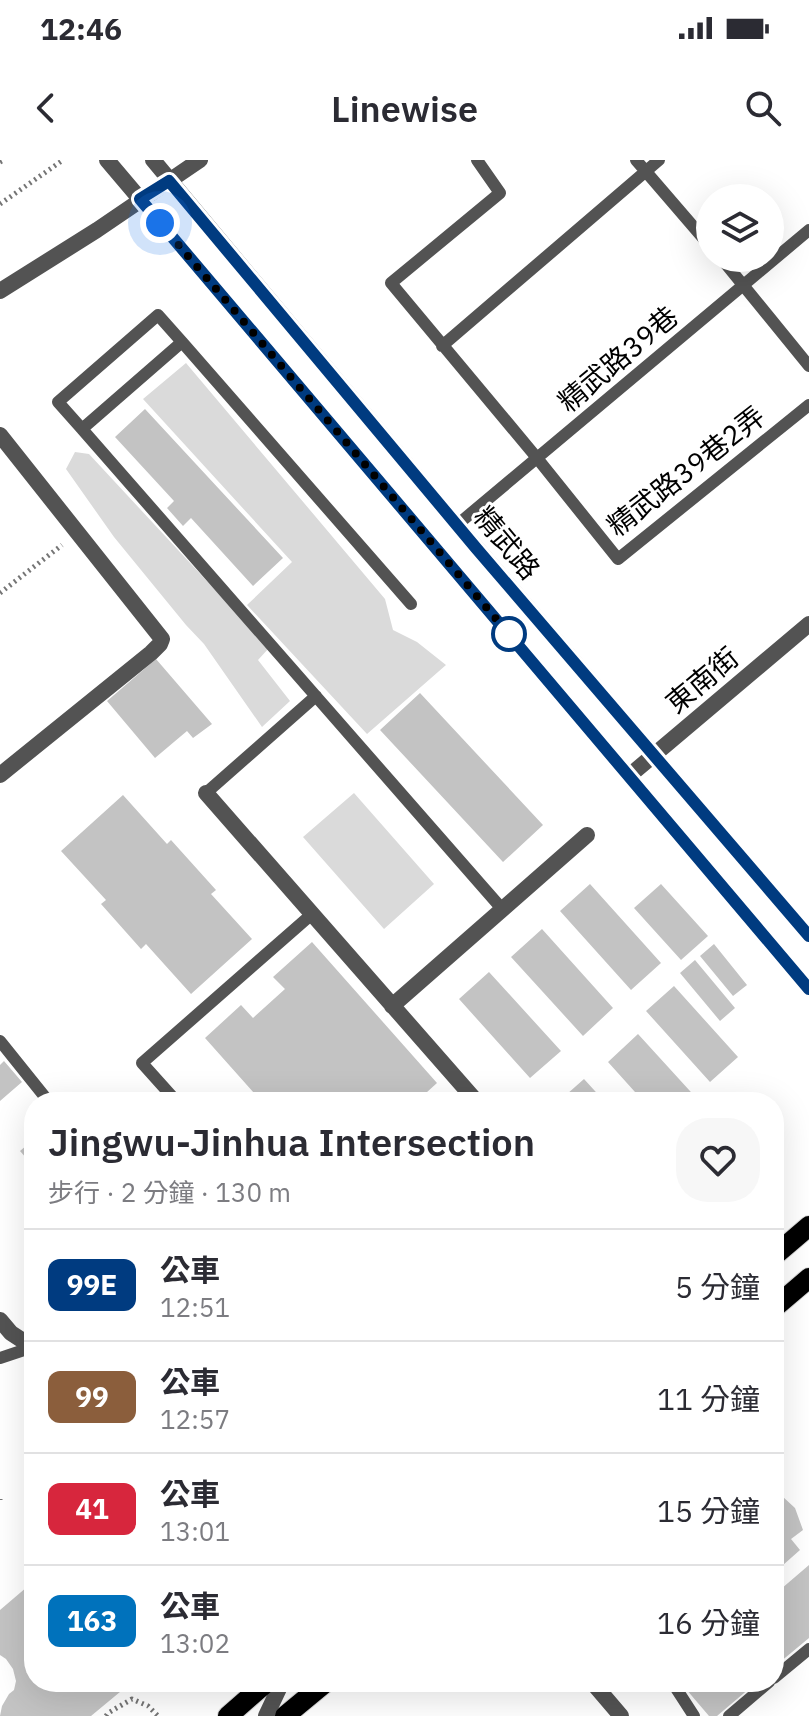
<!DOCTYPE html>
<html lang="zh-TW">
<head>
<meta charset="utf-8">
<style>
  :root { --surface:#fff; --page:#f7f7f7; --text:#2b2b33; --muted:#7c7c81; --line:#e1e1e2 }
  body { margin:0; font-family:"IBM Plex Sans","Noto Sans TC",sans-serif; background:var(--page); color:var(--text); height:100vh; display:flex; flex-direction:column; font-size:30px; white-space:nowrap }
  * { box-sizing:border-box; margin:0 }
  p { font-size:26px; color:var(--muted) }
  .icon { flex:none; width:44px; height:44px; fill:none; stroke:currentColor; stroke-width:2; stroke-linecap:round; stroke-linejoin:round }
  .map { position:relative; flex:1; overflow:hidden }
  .sheet { position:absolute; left:24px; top:932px; width:760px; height:600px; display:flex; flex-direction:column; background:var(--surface); border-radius:32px; box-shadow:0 8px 32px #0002 }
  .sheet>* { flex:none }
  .badge { padding:0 16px; border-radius:12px; font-size:28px; line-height:52px }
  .controls { position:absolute; left:696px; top:24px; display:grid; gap:16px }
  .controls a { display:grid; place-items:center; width:88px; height:88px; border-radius:50%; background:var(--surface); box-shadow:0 8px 32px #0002; font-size:40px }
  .you { position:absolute; width:40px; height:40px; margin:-20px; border:6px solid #fff; border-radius:50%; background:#1a73e8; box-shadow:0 0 0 12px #1a73e833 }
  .map>.badge { position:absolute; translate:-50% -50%; box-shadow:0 0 0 4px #fff }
  .round { display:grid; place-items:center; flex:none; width:84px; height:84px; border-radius:32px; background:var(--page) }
  .head { display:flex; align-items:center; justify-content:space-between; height:136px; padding:0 24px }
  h1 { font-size:38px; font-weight:600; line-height:60px }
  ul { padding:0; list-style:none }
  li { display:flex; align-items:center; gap:24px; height:112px; padding:0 24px; border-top:2px solid var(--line) }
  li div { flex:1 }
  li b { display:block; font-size:30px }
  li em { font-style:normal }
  li .badge { min-width:88px; font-weight:700; text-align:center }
  .status { display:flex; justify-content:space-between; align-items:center; height:56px; padding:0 40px; background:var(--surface); direction:ltr }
  .status svg { height:22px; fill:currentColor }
  header { display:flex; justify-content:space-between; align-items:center; height:104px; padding:0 24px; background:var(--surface); font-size:36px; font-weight:600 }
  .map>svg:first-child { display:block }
  .green { fill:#dadada }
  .building { fill:#c3c3c3 }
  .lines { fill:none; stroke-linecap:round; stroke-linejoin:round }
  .primary-casing { stroke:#dbdbdb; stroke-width:22 }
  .path { stroke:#757575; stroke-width:5; stroke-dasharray:2 4; stroke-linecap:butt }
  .service { stroke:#535353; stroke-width:12 }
  .minor { stroke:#535353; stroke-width:16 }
  .tertiary { stroke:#535353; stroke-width:16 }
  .primary { stroke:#000; stroke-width:20 }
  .line-casing { stroke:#fff; stroke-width:18 }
  .line { stroke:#003b80; stroke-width:12 }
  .walk { stroke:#000; stroke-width:8; stroke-dasharray:0 14.4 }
  .stop-dot { fill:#fff; stroke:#003b80; stroke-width:4 }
  .labels { text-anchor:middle; stroke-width:6; stroke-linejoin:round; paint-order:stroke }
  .street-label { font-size:28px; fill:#000; stroke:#fff }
</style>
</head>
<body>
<div class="status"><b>12:46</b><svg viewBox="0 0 49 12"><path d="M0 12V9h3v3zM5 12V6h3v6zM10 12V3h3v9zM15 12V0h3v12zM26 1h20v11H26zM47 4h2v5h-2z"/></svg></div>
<header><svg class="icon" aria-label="back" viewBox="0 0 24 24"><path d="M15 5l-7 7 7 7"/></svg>Linewise<svg class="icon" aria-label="search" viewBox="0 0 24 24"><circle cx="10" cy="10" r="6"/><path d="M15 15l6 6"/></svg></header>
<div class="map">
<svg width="809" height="1556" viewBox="0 0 809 1556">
  <rect width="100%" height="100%" fill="#fff"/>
  <path class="green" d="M186,203L385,439L393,470L417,482L446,505L367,574L247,445L292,402L143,239Z
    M75,292L89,294L269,488L258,500L290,541L262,567L204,484L186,465L114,377L66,309Z
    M354,633L434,724L384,769L303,677Z"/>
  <path class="building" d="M145,249L283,398L253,426L191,358L183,366L167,348L174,341L115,277Z
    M156,499L212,564L193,578L187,571L155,598L107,541Z
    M420,533L543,665L503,702L380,570Z
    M123,635L167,684L171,680L216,730L211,734L252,779L191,834L146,784L141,789L101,744L106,740L61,691Z
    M590,724L661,803L631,830L560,751Z
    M661,724L708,776L681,800L634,748Z
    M542,769L613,848L583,876L511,797Z
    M312,782L437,923L416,942H262L205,878L241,845L253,858L285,829L273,817Z
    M714,784L747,825L733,836L700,796Z
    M695,800L735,848L720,861L680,813Z
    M489,812L561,891L530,918L459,839Z
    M674,826L738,897L710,922L646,851Z
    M638,874L700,942H644L608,902Z
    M4,901L22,922L0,941V905Z
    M584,919L605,942H558Z
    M34,979V1007L20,991Z
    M774,1333L782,1336L795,1348L803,1370L791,1379L800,1390L774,1413Z
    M809,1405V1478L774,1507V1435Z
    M34,1421V1522H141L143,1524L137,1529L132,1522L91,1556H0L2,1546L9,1534L14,1530L16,1521L13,1509L6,1499L0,1495V1450Z
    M680,1522H757L717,1556H709Z"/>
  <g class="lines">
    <defs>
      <path id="primary" d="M774,1096L809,1066
        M774,1148L809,1118
        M228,1556L267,1522
        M285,1556L326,1522"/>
    </defs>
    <use href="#primary" class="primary-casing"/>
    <path class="path" d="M0,2L4,0
      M0,44L63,0
      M0,433L62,385
      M0,1340V1339
      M106,1556L108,1553L132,1539L148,1546L158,1556"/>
    <path class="service" d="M477,0L500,33L391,123L537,298L618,399L809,245
      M636,0L710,86
      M721,98L809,206
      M442,186L659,0
      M82,269L58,242L158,155L182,182
      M457,365L809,70
      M411,444L182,182L82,269L503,750
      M206,633L316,536
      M0,881L49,942
      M177,942L142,903L312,754
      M0,1198L33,1187
      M774,1518L809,1489
      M672,1522L694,1556
      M729,1556L769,1522"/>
    <path class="minor" d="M0,275L162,479L160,484L151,493L0,615
      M629,616L809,464
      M206,633L477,942
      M392,846L587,675
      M0,1160L11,1173L34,1188
      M592,1522L621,1556
      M266,1556L282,1522"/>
    <path class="tertiary" d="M107,0L809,829
      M153,0L457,365L809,776
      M0,131L97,70L200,0"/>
    <use href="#primary" class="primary"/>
  </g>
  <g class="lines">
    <defs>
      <path id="line" d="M809,776L476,388L169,21L140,39L809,829"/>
    </defs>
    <use href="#line" class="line-casing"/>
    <use href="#line" class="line"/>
    <path class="walk" d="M160,63L509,474"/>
  </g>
  <circle class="stop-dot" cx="509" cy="474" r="16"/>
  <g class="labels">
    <g class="street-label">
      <text transform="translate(618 199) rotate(-40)" y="10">精武路39巷</text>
      <text transform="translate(686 311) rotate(-38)" y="10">精武路39巷2弄</text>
      <text transform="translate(507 383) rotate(50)" y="10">精武路</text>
      <text transform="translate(702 520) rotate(-40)" y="10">東南街</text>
    </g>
  </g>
</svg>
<div class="controls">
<a><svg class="icon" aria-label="layers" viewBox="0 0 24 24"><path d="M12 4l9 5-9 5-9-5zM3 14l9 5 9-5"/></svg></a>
</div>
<div class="you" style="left:160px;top:63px"></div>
<section class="sheet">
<div class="head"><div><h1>Jingwu-Jinhua Intersection</h1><p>步行 · 2 分鐘 · 130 m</p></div><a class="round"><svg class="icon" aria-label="heart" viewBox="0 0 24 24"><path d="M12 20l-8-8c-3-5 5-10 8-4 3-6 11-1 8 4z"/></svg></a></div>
<ul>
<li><span class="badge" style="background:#003b80;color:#fff">99E</span><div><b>公車</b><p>12:51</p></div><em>5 分鐘</em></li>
<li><span class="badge" style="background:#8b5e3c;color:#fff">99</span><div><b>公車</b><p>12:57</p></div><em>11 分鐘</em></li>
<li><span class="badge" style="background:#d7263d;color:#fff">41</span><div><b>公車</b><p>13:01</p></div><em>15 分鐘</em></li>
<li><span class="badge" style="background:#0072bc;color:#fff">163</span><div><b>公車</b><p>13:02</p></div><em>16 分鐘</em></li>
</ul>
</section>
</div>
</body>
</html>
